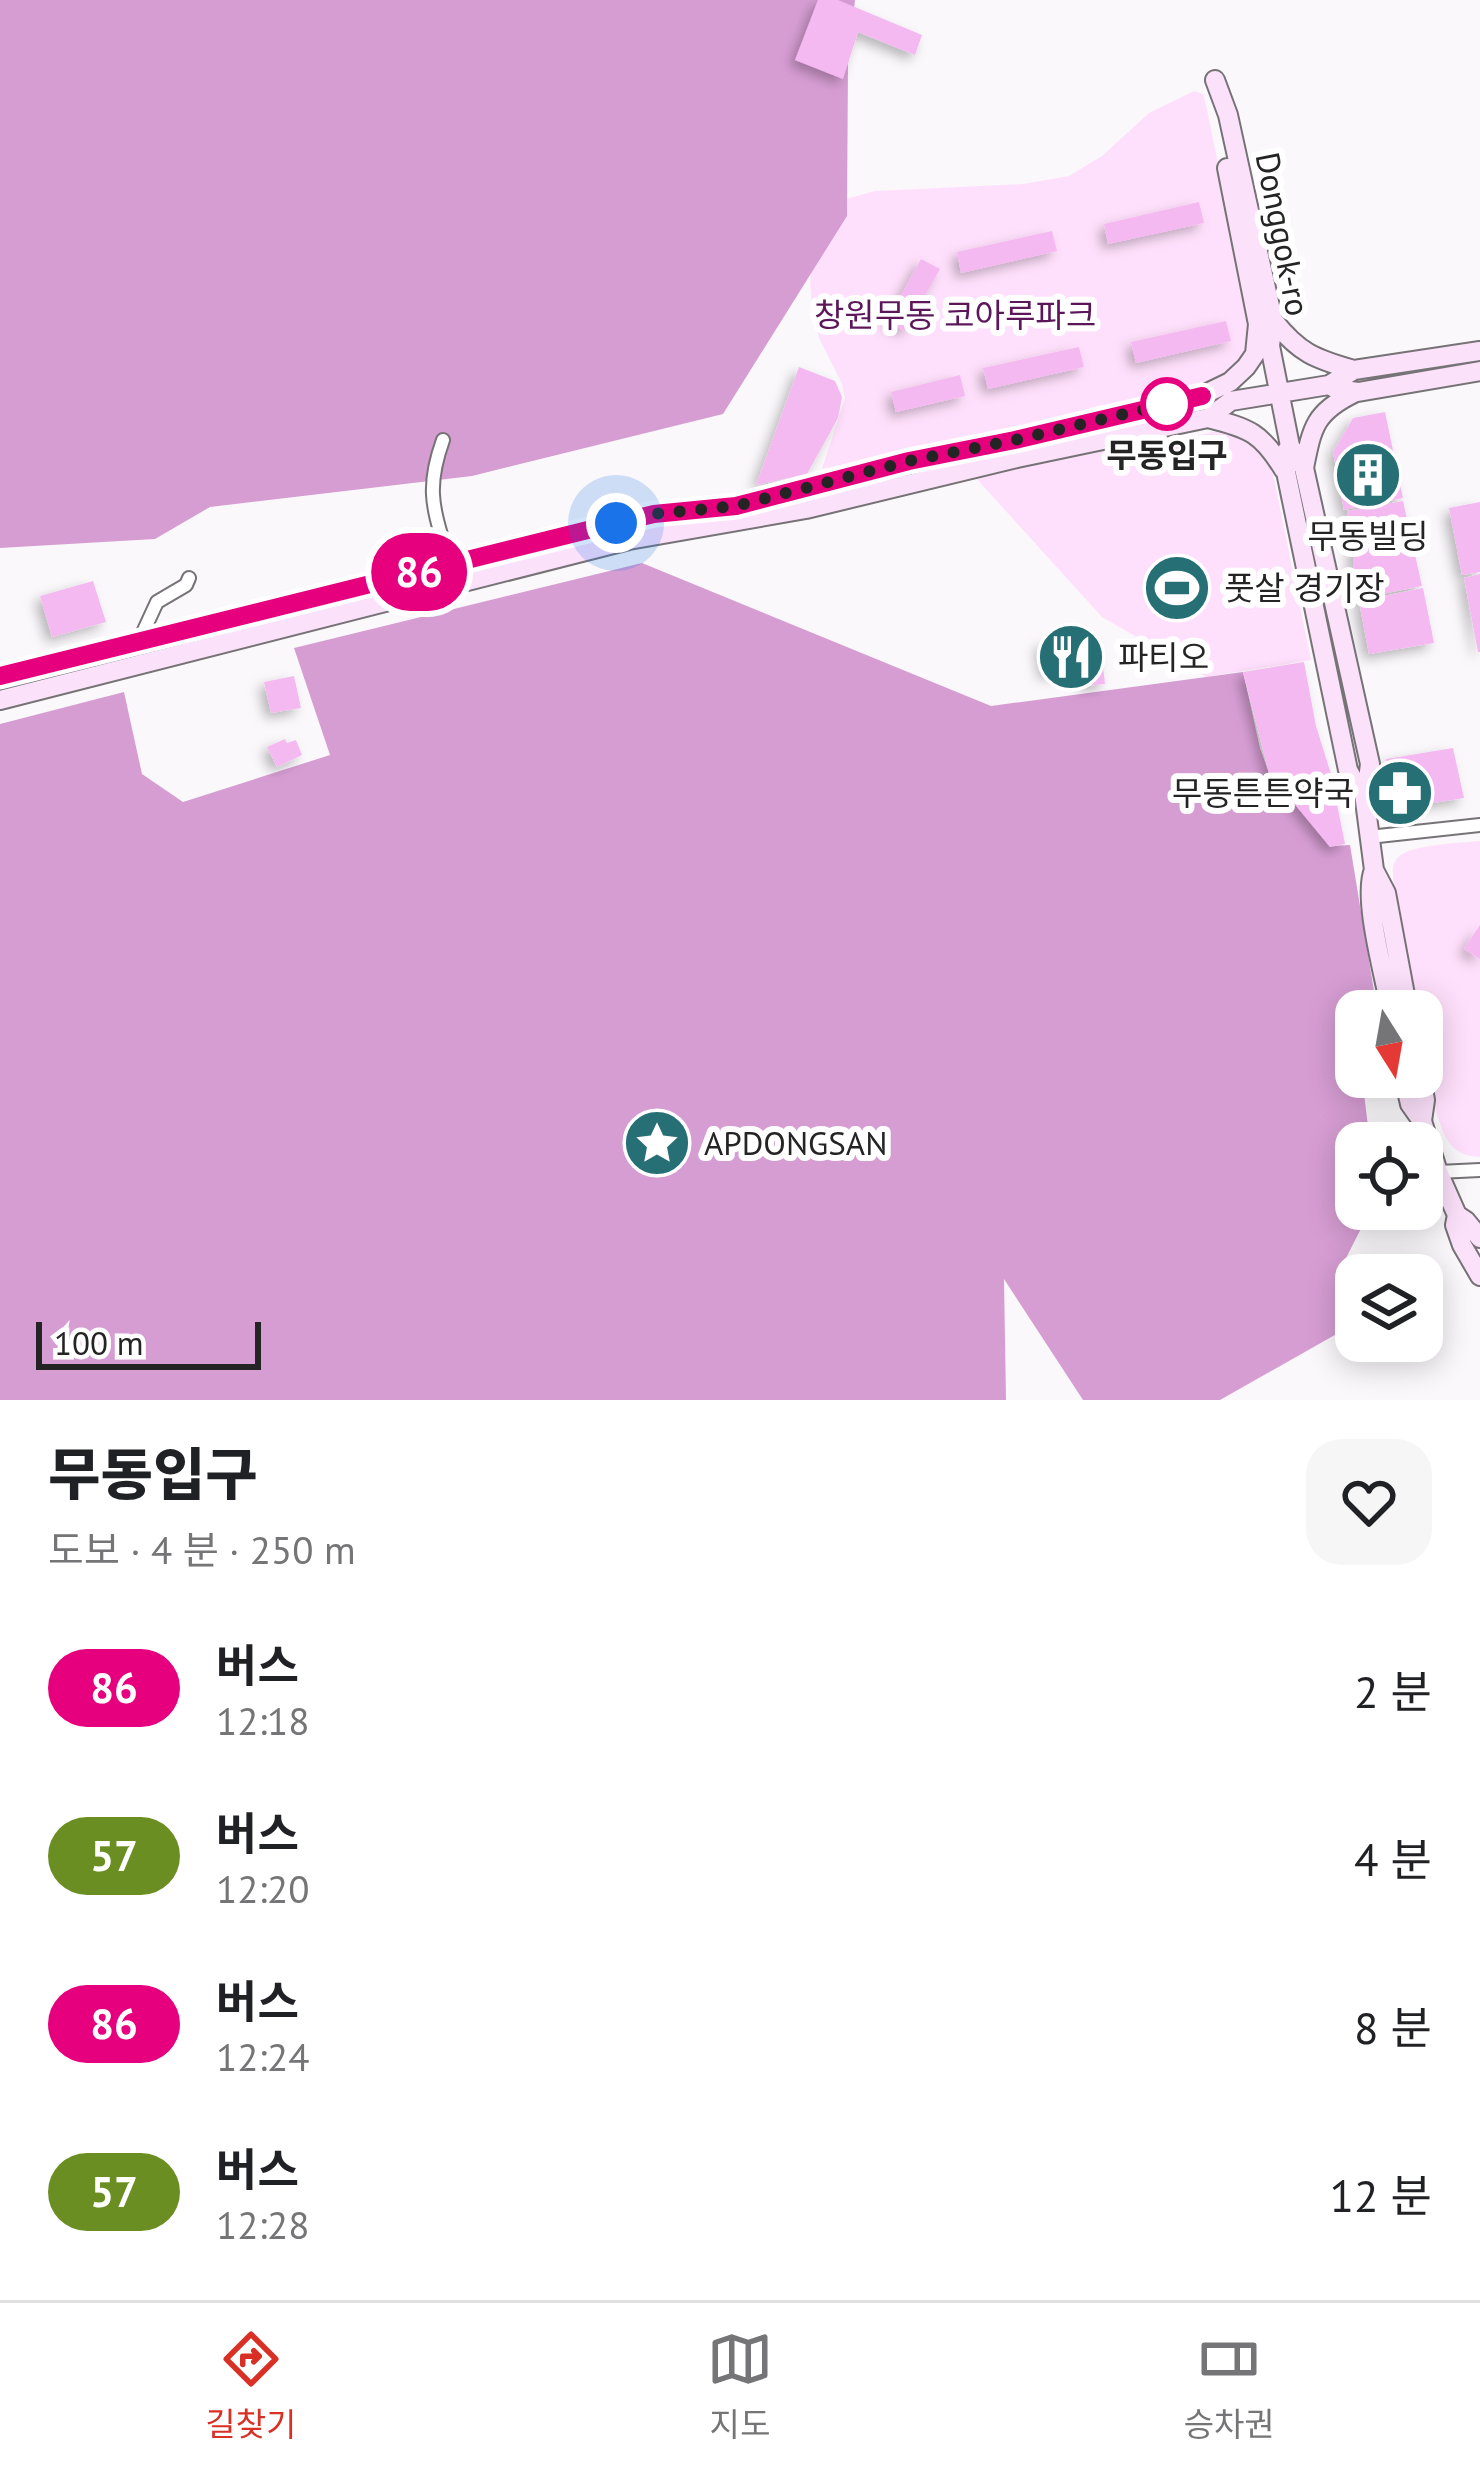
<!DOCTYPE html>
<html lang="ko">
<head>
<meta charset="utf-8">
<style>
  :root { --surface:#fff; --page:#f6f6f6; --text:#202124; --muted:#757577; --line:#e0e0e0; --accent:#d93025 }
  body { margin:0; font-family:"PT Sans","Noto Sans KR",sans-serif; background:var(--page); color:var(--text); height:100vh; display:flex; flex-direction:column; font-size:45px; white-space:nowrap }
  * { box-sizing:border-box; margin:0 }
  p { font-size:39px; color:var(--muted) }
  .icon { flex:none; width:66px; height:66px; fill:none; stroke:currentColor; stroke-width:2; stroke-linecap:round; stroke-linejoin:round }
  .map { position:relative; height:1400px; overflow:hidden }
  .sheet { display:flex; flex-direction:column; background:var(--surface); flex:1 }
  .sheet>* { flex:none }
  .badge { padding:0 24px; border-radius:39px; font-size:42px; line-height:78px }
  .needle { width:78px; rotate:169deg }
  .buttons { position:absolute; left:1335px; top:990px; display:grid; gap:24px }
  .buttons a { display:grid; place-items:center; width:108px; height:108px; border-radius:24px; background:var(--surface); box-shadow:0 6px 30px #0003; font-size:60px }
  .scale { position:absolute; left:36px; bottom:30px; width:225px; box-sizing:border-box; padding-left:12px; border:6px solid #252425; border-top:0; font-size:33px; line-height:42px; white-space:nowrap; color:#252425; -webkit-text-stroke:9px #fff; paint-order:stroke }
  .you { position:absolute; width:60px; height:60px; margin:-30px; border:9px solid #fff; border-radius:50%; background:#1a73e8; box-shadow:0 0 0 18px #1a73e833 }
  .map>.badge { position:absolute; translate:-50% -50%; box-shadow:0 0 0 6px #fff }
  .round { display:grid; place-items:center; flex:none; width:126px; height:126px; border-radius:36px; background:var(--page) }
  .overview { display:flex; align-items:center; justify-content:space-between; height:204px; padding:0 48px }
  h1 { font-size:57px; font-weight:800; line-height:90px }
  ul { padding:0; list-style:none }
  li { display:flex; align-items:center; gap:36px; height:168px; padding:0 48px }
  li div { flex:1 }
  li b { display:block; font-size:45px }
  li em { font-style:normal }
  li .badge { min-width:132px; font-weight:700; text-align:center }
  .tabs { display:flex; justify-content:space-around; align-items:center; height:168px; border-top:3px solid var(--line); background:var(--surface); font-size:33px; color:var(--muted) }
  .tabs a { display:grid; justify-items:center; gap:6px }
  .tabs .selected { color:var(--accent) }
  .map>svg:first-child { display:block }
  .green { fill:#ffe0fc }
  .forest { fill:#d69dd3 }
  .building { fill:#f5b9f1; filter:url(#shadow) }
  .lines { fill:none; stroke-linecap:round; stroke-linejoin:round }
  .minor-casing { stroke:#767376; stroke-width:16 }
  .secondary-casing { stroke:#767376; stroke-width:22 }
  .minor { stroke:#fff; stroke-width:12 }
  .secondary { stroke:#fce1fb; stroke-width:18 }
  .line-casing { stroke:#fff; stroke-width:27 }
  .line { stroke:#e6007e; stroke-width:18 }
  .walk { stroke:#252425; stroke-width:12; stroke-dasharray:0 21.6 }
  .stop-dot { fill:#fff; stroke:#e6007e; stroke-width:6 }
  .labels { text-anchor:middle; stroke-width:12; stroke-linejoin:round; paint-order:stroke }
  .street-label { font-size:33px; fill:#252425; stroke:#fff }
  .park-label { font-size:33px; fill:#5b175a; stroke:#fff }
  .stop-label { font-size:33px; font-weight:bold; fill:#252425; stroke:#fff }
  .poi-label { font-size:33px; fill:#252425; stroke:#fff; text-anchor:start }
</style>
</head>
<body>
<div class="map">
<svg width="1480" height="1400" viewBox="0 0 1480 1400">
  <defs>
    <filter id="shadow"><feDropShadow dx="-5.5" dy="5.5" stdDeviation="6" flood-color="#0004"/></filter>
  </defs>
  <rect width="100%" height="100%" fill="#fbf8fb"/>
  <path class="green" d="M1194,91L1203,94L1207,110L1253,333C1247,357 1236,370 1214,381L1089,408L1060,423L822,469L845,398L842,384L819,338L812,309L810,281L816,236L835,202L875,191L1023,184L1069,176L1102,156L1149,113Z
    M1230,428L1251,436L1270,459L1311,660L1206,677L1102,617L974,476L1103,448H1141Z
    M1480,841V1157C1466,1156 1456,1153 1448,1141C1432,1117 1422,1041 1422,1011H1418L1393,879C1393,872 1392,865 1396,860C1404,844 1462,843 1480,841Z"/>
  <path class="forest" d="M0,0H855L848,64L847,216L723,414L472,476L210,507L155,539L0,548Z
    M642,563L991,706L1243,672L1260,748L1269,773L1330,846L1350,845L1374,991L1354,1013L1356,1077H1362L1370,1143H1356V1209H1371L1345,1260L1356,1308V1323L1220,1400H1083L1004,1279L1006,1400H0V724L124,692L142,774L183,802L330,755L294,648Z"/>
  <path class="building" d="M818,0H838L922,35L915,55L858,32L843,79L795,60Z
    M1199,202L1204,223L1108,244L1104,224Z
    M1052,231L1057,251L961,273L957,252Z
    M921,259L940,269L905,331L887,321Z
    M1226,321L1231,341L1136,363L1131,342Z
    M1079,347L1084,367L988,389L983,368Z
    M799,367L835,381L842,397L838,418L807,474L756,485Z
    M960,375L965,396L896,412L891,392Z
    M1385,412L1403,498L1344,510L1333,452L1353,418Z
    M1403,501L1422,586L1357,599L1353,573V540L1347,511Z
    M1480,502V572L1462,575L1449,508Z
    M1480,574V652H1478L1464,578Z
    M93,581L106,622L52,637L40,596Z
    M1423,588L1434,643L1369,654L1359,601Z
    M1100,638L1105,684L1084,686L1083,671L1044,674L1039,643Z
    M1304,662L1316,726L1331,774L1345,844L1330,847L1269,773L1243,672Z
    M294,676L301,708L271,713L264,682Z
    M285,739L287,743L296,740L302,755L277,767L267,747Z
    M1453,748L1464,798L1402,808L1394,803L1386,759Z
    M1480,925V959L1464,949Z"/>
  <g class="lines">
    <defs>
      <path id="minor" d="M443,440C424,493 435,511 449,563
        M139,641L157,602L186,585L189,578
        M1369,837L1480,825
        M1438,1172L1480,1170"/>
      <path id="secondary" d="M1215,80L1228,115L1273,320L1270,346L1290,446L1286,452V472L1348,770L1358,789L1364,793
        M1227,168L1258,324L1263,334
        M1273,320C1299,353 1315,359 1354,370
        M1329,385L1336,389L1358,392L1480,371
        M1208,418C1249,428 1262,433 1284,470
        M1290,446L1304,468L1370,764L1367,787L1364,793L1374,870L1386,893L1408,1011
        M1304,468C1312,427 1315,412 1354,393
        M0,676L616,522L654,514L736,507L909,461L1015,440L1201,396L1230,382L1246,367L1255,354L1258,324
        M0,700L629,540L806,509L1017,458L1208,418L1231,401L1329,385L1354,370L1480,351
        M1374,870C1362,897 1385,978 1391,1011
        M1404,1077L1410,1104L1422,1121L1438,1172L1457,1215L1455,1225L1462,1245L1480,1276
        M1421,1077L1425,1100L1422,1121
        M1457,1215L1466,1221L1480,1238"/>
    </defs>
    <use href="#minor" class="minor-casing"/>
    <use href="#secondary" class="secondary-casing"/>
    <use href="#minor" class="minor"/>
    <use href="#secondary" class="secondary"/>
  </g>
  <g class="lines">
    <defs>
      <path id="line" d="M0,676L616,523L654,514L736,506L909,461L1015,440L1202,396"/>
    </defs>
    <use href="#line" class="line-casing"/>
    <use href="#line" class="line"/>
    <path class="walk" d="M616,523L654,514L736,506L909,461L1015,440L1167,404"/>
  </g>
  <defs>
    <symbol id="building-disc" viewBox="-11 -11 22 22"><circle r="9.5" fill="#256f75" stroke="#fff"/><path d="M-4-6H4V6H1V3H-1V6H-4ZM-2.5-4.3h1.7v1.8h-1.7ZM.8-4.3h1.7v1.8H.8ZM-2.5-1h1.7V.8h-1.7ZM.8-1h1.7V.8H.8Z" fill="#fff"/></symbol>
    <symbol id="stadium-disc" viewBox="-11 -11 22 22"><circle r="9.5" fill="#256f75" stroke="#fff"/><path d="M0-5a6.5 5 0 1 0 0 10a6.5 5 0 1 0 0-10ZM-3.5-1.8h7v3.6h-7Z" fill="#fff"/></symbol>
    <symbol id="restaurant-disc" viewBox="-11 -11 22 22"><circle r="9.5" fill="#256f75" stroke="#fff"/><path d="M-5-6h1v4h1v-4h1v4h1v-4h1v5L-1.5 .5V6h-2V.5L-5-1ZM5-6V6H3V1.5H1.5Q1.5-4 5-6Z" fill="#fff"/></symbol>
    <symbol id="pharmacy-disc" viewBox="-11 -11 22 22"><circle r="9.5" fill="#256f75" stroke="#fff"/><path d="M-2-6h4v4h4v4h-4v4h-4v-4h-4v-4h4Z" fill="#fff"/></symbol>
    <symbol id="sight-disc" viewBox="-11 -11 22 22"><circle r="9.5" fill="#256f75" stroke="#fff"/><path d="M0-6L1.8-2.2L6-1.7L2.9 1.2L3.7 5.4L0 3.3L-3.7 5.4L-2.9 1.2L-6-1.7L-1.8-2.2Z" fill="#fff"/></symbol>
  </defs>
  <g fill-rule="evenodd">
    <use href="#building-disc" x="1330" y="437" width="76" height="76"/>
    <use href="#stadium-disc" x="1139" y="550" width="76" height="76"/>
    <use href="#restaurant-disc" x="1033" y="619" width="76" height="76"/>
    <use href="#pharmacy-disc" x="1362" y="755" width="76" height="76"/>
    <use href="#sight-disc" x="619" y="1105" width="76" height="76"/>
  </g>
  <circle class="stop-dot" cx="1167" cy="404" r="24"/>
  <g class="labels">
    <g class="street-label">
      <text transform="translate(1283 234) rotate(79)" y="12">Donggok-ro</text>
    </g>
    <g class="park-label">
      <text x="955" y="327">창원무동 코아루파크</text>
    </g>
    <g class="stop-label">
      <text x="1167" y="467">무동입구</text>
    </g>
    <g class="poi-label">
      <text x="1368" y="548" text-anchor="middle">무동빌딩</text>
      <text x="1224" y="600">풋살 경기장</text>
      <text x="1118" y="669">파티오</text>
      <text x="1354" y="805" text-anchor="end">무동튼튼약국</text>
      <text x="704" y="1155">APDONGSAN</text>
    </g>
  </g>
</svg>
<div class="buttons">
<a><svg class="needle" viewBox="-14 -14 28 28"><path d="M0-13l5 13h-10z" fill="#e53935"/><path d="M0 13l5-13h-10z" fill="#757577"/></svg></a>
<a><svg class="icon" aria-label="locate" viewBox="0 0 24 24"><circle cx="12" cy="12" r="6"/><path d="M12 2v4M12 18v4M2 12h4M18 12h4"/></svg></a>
<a><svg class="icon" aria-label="layers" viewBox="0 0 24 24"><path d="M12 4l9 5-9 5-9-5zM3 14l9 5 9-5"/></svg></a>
</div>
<div class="scale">100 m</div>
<div class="you" style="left:616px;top:523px"></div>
<b class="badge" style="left:419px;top:572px;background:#e6007e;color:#fff">86</b>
</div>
<section class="sheet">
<div class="overview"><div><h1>무동입구</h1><p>도보 · 4 분 · 250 m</p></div><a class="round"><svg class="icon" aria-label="heart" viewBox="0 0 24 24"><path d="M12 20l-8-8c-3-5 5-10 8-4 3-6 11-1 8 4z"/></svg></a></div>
<ul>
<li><span class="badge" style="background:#e6007e;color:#fff">86</span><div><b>버스</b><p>12:18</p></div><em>2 분</em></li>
<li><span class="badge" style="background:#6b8e23;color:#fff">57</span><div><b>버스</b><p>12:20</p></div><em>4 분</em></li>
<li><span class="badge" style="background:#e6007e;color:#fff">86</span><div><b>버스</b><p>12:24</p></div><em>8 분</em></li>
<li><span class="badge" style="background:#6b8e23;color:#fff">57</span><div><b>버스</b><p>12:28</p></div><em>12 분</em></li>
</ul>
</section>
<nav class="tabs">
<a class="selected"><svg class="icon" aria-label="directions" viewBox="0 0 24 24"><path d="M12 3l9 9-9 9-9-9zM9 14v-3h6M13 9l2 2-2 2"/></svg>길찾기</a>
<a><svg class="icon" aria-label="map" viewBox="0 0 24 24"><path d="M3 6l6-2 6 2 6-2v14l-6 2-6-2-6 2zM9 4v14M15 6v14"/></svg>지도</a>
<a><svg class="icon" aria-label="tickets" viewBox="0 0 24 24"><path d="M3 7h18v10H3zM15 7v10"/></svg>승차권</a>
</nav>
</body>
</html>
